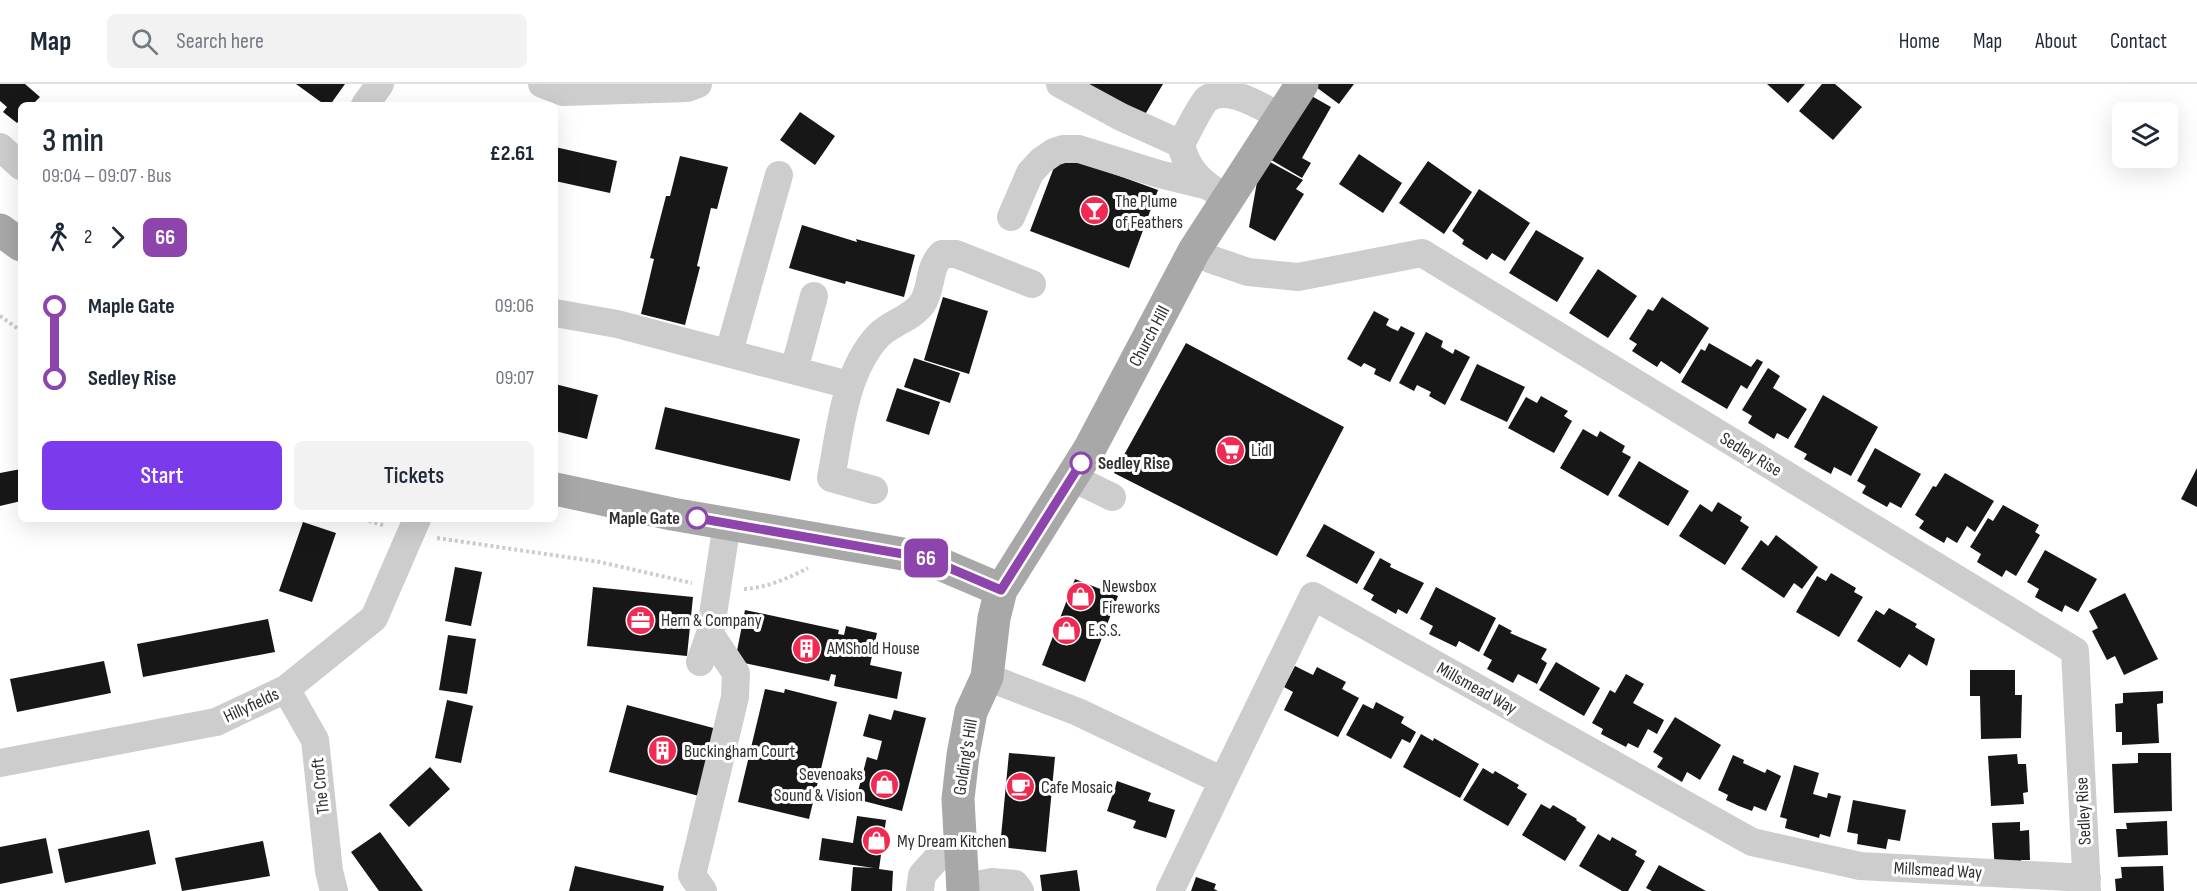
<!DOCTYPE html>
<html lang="en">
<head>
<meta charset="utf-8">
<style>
  :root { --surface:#fff; --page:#f2f2f3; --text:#1f2937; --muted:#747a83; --line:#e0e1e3; --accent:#7c3aed }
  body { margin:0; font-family:"Sofia Sans Condensed",sans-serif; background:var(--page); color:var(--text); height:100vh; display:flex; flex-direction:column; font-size:22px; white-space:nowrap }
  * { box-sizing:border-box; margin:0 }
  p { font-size:20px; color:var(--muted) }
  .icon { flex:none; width:33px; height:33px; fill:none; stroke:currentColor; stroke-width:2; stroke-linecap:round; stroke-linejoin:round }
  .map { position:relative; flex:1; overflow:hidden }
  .side { position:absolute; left:18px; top:18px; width:540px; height:420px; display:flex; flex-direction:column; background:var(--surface); border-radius:9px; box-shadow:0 6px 24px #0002 }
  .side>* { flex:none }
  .badge { padding:0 12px; border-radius:9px; font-size:21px; line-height:39px }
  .buttons { position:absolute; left:2112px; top:18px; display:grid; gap:12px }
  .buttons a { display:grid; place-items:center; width:66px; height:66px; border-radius:9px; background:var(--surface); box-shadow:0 6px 24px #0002; font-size:30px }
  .map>.badge { position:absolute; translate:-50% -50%; box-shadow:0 0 0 3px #fff }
  .legs { display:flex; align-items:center; gap:9px; height:66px; padding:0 24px; font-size:20px }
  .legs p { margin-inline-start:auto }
  .overview { display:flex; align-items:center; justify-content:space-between; height:102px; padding:0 24px }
  h1 { font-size:33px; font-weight:600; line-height:45px }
  .button { display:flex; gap:12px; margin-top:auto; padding:12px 24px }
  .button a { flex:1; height:69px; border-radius:9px; background:var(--accent); color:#fff; font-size:24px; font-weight:600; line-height:69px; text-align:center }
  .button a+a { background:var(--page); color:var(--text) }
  ul { padding:0 24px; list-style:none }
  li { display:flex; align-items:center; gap:21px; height:72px; font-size:22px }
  li i { display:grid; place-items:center; width:9px; height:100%; margin:0 8px; background:currentColor }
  li i::after { content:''; width:15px; height:15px; margin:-8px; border:4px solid; border-radius:50%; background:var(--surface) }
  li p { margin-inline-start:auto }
  li:first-child i { background:linear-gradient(#0000 50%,currentColor 0) }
  li:last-child i { background:linear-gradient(currentColor 50%,#0000 0) }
  header { display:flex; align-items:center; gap:36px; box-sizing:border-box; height:84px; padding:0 30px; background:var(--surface); border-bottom:2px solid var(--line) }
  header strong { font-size:28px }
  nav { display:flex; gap:33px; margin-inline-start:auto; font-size:21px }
  .search { width:420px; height:54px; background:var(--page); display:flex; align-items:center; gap:15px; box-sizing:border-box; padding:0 21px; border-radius:9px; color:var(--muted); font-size:22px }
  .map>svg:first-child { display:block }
  .building { fill:#171717 }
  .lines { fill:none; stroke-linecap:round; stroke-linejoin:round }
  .path { stroke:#cdcdcd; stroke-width:4; stroke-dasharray:3 3; stroke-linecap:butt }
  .minor { stroke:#cdcdcd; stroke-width:28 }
  .major { stroke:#a8a8a8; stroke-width:33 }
  .line-1-casing { stroke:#fff; stroke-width:14 }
  .line-1 { stroke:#8e44ad; stroke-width:9 }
  .stop-1-dot { fill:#fff; stroke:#8e44ad; stroke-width:3 }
  .labels { text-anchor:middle; stroke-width:6; stroke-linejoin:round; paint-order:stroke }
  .poi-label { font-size:18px; fill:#303030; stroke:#fff; text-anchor:start }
  .street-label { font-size:18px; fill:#303030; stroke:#fff }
  .stop-label { font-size:18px; font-weight:bold; fill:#303030; stroke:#fff; text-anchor:start }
</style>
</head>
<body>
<header>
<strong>Map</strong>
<div class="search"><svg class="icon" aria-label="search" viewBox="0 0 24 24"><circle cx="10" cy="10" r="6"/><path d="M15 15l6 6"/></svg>Search here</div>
<nav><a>Home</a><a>Map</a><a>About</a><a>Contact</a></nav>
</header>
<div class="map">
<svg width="2197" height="807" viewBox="0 0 2197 807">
  <rect width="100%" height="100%" fill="#fff"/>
  <path class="building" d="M0,0H25L40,13L32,21H21V34L17,39L3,28L7,23L0,17Z
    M296,0H345L330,21H325Z
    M1085,0H1163L1143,34Z
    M1312,0H1354L1339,20Z
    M1767,0H1805L1788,19Z
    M1822,0H1835L1862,23L1833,56L1799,27Z
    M1301,6L1331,23L1302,74L1311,79L1302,94L1268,74Z
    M800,28L835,52L815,81L780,56Z
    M555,63L617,77L610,109L555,97Z
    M1059,70L1158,106L1129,184L1030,147Z
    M1359,70L1402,99L1383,129L1339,100Z
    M680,72L728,83L717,125L711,124L697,182L700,183L685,241L641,230L654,175L650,174L666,112H670Z
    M1428,77L1472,108L1444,150L1399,119Z
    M1270,78L1303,96L1296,105L1304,110L1275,157L1249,143L1257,98Z
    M1479,105L1530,139L1505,177L1492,169L1487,176L1462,160L1464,156L1452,147Z
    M802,141L857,158L856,155L915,171L904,213L846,197L845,200L789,184Z
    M1536,146L1584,174L1557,218L1509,189Z
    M1598,185L1637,212L1608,254L1569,229Z
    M943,213L988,227L969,290L924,276Z
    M1662,213L1709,244L1680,290L1661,277L1657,283L1632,267L1637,260L1629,255L1648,225L1653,227Z
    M1374,227L1389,235L1386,241L1391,244L1398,247L1401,242L1415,249L1390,298L1374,290L1376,285L1364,279L1361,283L1347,275Z
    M1426,248L1443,257L1441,263L1453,270L1455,265L1470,273L1445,321L1429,312L1431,308L1417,301L1414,307L1399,299Z
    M1186,259L1344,343L1277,472L1114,389Z
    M1709,259L1751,283L1757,275L1763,278L1747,305L1741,301L1727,325L1681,298L1701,265L1705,267Z
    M914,274L960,289L950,319L904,303Z
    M1477,280L1525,303L1507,338L1460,316Z
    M1768,284L1780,292L1773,304L1807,325L1788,355L1777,349L1774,355L1748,339L1752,332L1742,326Z
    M555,300L598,311L587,355L555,347Z
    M897,304L940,318L929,351L886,337Z
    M1823,311L1878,343L1851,392L1834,383L1831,390L1804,375L1807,370L1794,363Z
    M1541,312L1568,327L1564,332L1572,337L1554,369L1508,344L1526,313L1537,319Z
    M665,323L800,355L790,397L655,365Z
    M1583,345L1597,353L1600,347L1625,362L1622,368L1631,373L1608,412L1560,384Z
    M1875,364L1921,390L1901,424L1890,418L1887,423L1862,409L1866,402L1857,397Z
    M1639,377L1689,407L1668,442L1618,412Z
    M2197,384V423L2181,415Z
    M21,385V417L0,422V389Z
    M1945,389L1994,417L1975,448L1967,442L1957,459L1947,453L1944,459L1932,452L1919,444L1924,437L1915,431L1933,402L1936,403Z
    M1718,418L1742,433L1740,437L1749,443L1725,481L1679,452L1700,420L1712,428Z
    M2003,421L2039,441L2035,448L2040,451L2016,492L2006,486L2002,493L1977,478L1981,470L1970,463L1988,434L1993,437Z
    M303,438L336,449L312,518L279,507Z
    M1324,440L1375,468L1357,500L1306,472Z
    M1776,451L1818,483L1802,505L1794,499L1784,514L1741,485L1761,456L1768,462Z
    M2045,466L2097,495L2078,528L2065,521L2062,528L2035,513L2039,505L2027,498Z
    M1380,474L1391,480L1390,483L1424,499L1407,530L1398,525L1396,530L1371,516L1374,511L1363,505Z
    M455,483L482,488L471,542L445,537Z
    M1831,489L1856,504L1854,508L1863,513L1839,553L1796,528L1817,492L1826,497Z
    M1075,495L1118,512L1085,598L1042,581Z
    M593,503L693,513L687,572L587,562Z
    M1436,503L1496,534L1479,568L1459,557L1456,563L1429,550L1433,542L1420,535Z
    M2125,509L2158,575L2124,591L2115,572L2107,576L2092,547L2098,544L2089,527Z
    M1889,524L1917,540L1915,543L1935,555L1927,582L1909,570L1900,584L1857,557L1876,526L1884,531Z
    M745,526L839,546L838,550L844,551L846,542L877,549L870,581L902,588L897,615L834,602L836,591L831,590L829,597L735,577Z
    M268,535L275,568L143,593L137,560Z
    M1499,540L1512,547L1510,549L1547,565L1541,575L1547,579L1537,600L1518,590L1513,599L1487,585L1492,576L1483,571Z
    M448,551L476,555L467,610L439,606Z
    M104,577L111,609L17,628L10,595Z
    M1556,578L1600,604L1584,632L1539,606Z
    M1295,582L1313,591L1317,583L1346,598L1342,605L1359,614L1338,653L1284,626L1293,608L1284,603Z
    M1970,586H2015V611H2022L2021,654L1981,655L1980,612H1970Z
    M1626,590L1644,600L1633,619L1664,636L1657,650L1648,645L1638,664L1628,659L1626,663L1601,650L1603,645L1592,639L1610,606L1615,609Z
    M765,605L784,609L785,605L837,618L809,735L738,718Z
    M2163,607V619L2157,620L2159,659L2122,661V648H2116L2115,620L2123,619V609Z
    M447,616L473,622L461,679L435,674Z
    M1376,618L1404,633L1401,639L1416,648L1410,659L1402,655L1391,675L1346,651L1363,620L1373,625Z
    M627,621L717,645L699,712L609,688Z
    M894,626L926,634L902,727L856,715L867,673L877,676L882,657L863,652L869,630L891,636Z
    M1675,633L1721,661L1700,696L1687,688L1682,698L1657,683L1663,674L1653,668Z
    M1421,650L1433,657L1434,654L1479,680L1460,714L1403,683Z
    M1009,669L1055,673L1046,768L1000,763Z
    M2138,669H2171L2172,727L2114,729L2112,680L2138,679Z
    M2017,670L2018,680H2026L2028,708L2023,709L2024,720L1991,722L1988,672Z
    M1733,671L1744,676L1743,679L1765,689L1767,685L1781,692L1766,727L1754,722L1752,727L1739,722L1726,716L1728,711L1718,706Z
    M1794,681L1819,689L1813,710L1827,714L1828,709L1841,712L1830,753L1820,750L1819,754L1785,744L1787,735L1780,733Z
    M430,683L450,705L409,743L389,721Z
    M1483,684L1493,690L1495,687L1519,701L1517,704L1527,710L1508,742L1463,716Z
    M1117,697L1151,709L1148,717L1175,726L1166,754L1133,744L1136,737L1107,727Z
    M1853,716L1906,726L1900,757L1888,755L1886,765L1857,760L1858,750L1847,748Z
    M1541,720L1550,725L1553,721L1577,735L1576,736L1586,743L1565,777L1522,751Z
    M857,732L886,736L879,785L893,787L892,807H851L853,783L874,784L819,776L822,754L853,759Z
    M2167,737L2168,771L2118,773L2116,745H2127L2126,739Z
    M2020,738V747L2029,746L2030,776H2021V786L1995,788L1992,739Z
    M149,746L156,780L65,799L58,765Z
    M380,748L423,807H379L351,768Z
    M1598,750L1610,757L1612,753L1637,767L1635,771L1645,777L1628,807H1622L1579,782Z
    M46,754L53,789L0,800V763Z
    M263,757L270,792L182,807L175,774Z
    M1659,781L1706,807H1652L1646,804Z
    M575,782L664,802L663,807H569Z
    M2163,782L2164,807H2116L2115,795L2122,794L2121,783Z
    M1077,786L1080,807H1042L1040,791Z
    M1196,793L1216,800L1214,805L1218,807H1191Z"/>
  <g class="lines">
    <path class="path" d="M0,232L21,247
      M363,435L386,442
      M437,454L600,478L692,499
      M744,505C766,504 789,494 808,484"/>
    <path class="minor" d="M542,0L563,8L687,4L698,0
      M1060,0L1121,33L1181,60
      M365,21L380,0
      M0,63L21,82
      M1211,104C1194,92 1185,79 1181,60C1186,51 1201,20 1207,15C1228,0 1261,23 1281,33
      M1011,133L1030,89L1041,77L1054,68L1063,65H1079L1159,90L1208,102
      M1194,167L1210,175L1248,188L1298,193L1422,169L2075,567L2087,807
      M555,229L617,240L849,301
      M729,268L779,91
      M794,286L814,212
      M1073,394L1112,413
      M874,406L831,394C840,347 844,289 878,252C890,239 911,235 922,220C933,204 927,185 942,170H956L1032,200
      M700,578L710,550L727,439
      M987,593L1078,628L1223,697L1313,512L1752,758L1860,782L2087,794
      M286,605L315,656L329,787L334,807
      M0,679L216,638L286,605L374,534L417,435
      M962,804L992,798L1015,800L1020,807
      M703,807L692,791L735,613L736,589L710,550
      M920,807L922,791L940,771L960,770
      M1170,807L1223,697"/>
    <path class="major" d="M0,146L21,161
      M555,405L672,430L926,474L1001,506
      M963,807L958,715L963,671L971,628L987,593L994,534L1001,506L1090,364L1194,167L1302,0"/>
  </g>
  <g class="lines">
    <defs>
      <path id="line-1" d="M697,434L926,474L1001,506L1081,379"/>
    </defs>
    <use href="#line-1" class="line-1-casing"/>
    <use href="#line-1" class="line-1"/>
  </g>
  <defs>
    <symbol id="bar-disc" viewBox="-11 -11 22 22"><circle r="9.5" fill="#f02a52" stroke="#fff"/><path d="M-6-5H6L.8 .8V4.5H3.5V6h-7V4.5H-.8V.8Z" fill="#fff"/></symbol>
    <symbol id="supermarket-disc" viewBox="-11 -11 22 22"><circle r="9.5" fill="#f02a52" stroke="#fff"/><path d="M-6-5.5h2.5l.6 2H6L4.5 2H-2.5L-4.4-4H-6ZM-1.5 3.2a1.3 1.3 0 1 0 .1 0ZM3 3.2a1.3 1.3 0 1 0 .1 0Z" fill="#fff"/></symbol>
    <symbol id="shop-disc" viewBox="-11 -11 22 22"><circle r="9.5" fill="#f02a52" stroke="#fff"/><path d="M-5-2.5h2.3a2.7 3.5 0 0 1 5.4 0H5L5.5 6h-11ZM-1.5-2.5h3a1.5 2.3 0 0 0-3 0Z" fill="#fff"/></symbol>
    <symbol id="office-disc" viewBox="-11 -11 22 22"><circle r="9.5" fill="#f02a52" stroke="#fff"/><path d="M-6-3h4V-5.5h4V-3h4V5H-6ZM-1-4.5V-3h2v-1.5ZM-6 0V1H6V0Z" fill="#fff"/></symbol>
    <symbol id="building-disc" viewBox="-11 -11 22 22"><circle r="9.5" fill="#f02a52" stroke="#fff"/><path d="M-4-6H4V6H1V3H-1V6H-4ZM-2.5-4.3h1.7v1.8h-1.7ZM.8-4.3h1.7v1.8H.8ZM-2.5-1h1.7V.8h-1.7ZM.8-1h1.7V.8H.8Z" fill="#fff"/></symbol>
    <symbol id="cafe-disc" viewBox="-11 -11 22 22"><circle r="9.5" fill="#f02a52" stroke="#fff"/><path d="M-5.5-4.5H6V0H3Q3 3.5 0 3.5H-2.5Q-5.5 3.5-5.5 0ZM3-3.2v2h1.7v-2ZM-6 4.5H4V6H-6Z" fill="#fff"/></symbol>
  </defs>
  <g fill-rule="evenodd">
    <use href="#bar-disc" x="1078" y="110" width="33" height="33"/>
    <use href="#supermarket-disc" x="1214" y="350" width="33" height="33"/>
    <use href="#shop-disc" x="1064" y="496" width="33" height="33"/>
    <use href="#office-disc" x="624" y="520" width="33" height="33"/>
    <use href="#shop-disc" x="1050" y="530" width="33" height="33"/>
    <use href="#building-disc" x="790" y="548" width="33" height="33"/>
    <use href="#building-disc" x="646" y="650" width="33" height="33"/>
    <use href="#shop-disc" x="868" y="684" width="33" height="33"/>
    <use href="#cafe-disc" x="1004" y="686" width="33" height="33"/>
    <use href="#shop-disc" x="860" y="740" width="33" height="33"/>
  </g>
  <g class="stop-1-dot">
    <circle cx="1081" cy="379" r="10"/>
    <circle cx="697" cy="434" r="10"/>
  </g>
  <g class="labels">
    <g class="poi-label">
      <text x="1115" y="123">The Plume<tspan x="1115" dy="21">of Feathers</tspan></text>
      <text x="1251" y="372">Lidl</text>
      <text x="1102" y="508">Newsbox<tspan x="1102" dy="21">Fireworks</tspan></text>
      <text x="661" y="542">Hern &amp; Company</text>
      <text x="1088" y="552">E.S.S.</text>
      <text x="827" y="570">AMShold House</text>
      <text x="684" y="673">Buckingham Court</text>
      <text x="863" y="696" text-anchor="end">Sevenoaks<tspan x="863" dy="21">Sound &amp; Vision</tspan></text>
      <text x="1041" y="709">Cafe Mosaic</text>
      <text x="897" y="763">My Dream Kitchen</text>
    </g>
    <g class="street-label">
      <text transform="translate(1149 252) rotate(-62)" y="6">Church Hill</text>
      <text transform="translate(1751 370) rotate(31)" y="6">Sedley Rise</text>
      <text transform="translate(1477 604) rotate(29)" y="6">Millsmead Way</text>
      <text transform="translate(251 621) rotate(-25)" y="6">Hillyfields</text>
      <text transform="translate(965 673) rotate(-81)" y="6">Golding's Hill</text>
      <text transform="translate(320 702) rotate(-96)" y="6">The Croft</text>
      <text transform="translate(2083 727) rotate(-93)" y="6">Sedley Rise</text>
      <text transform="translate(1938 786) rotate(3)" y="6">Millsmead Way</text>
    </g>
    <g class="stop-label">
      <text x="1098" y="385">Sedley Rise</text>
      <text x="680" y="440" text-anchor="end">Maple Gate</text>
    </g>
  </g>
</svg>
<div class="buttons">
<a><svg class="icon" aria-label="layers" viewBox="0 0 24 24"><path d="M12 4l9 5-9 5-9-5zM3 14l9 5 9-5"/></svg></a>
</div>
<b class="badge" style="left:926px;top:474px;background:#8e44ad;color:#fff">66</b>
<section class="side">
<div class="overview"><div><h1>3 min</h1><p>09:04 – 09:07 · Bus</p></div><b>£2.61</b></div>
<div class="legs"><svg class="icon" aria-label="walk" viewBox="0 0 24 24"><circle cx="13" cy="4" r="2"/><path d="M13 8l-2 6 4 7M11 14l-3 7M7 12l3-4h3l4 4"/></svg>2<svg class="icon" aria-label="forward" viewBox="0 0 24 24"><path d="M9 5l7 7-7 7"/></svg><b class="badge" style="background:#8e44ad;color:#fff">66</b></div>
<ul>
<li><i style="color:#8e44ad"></i><b>Maple Gate</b><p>09:06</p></li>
<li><i style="color:#8e44ad"></i><b>Sedley Rise</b><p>09:07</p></li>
</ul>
<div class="button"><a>Start</a><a>Tickets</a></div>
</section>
</div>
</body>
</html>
